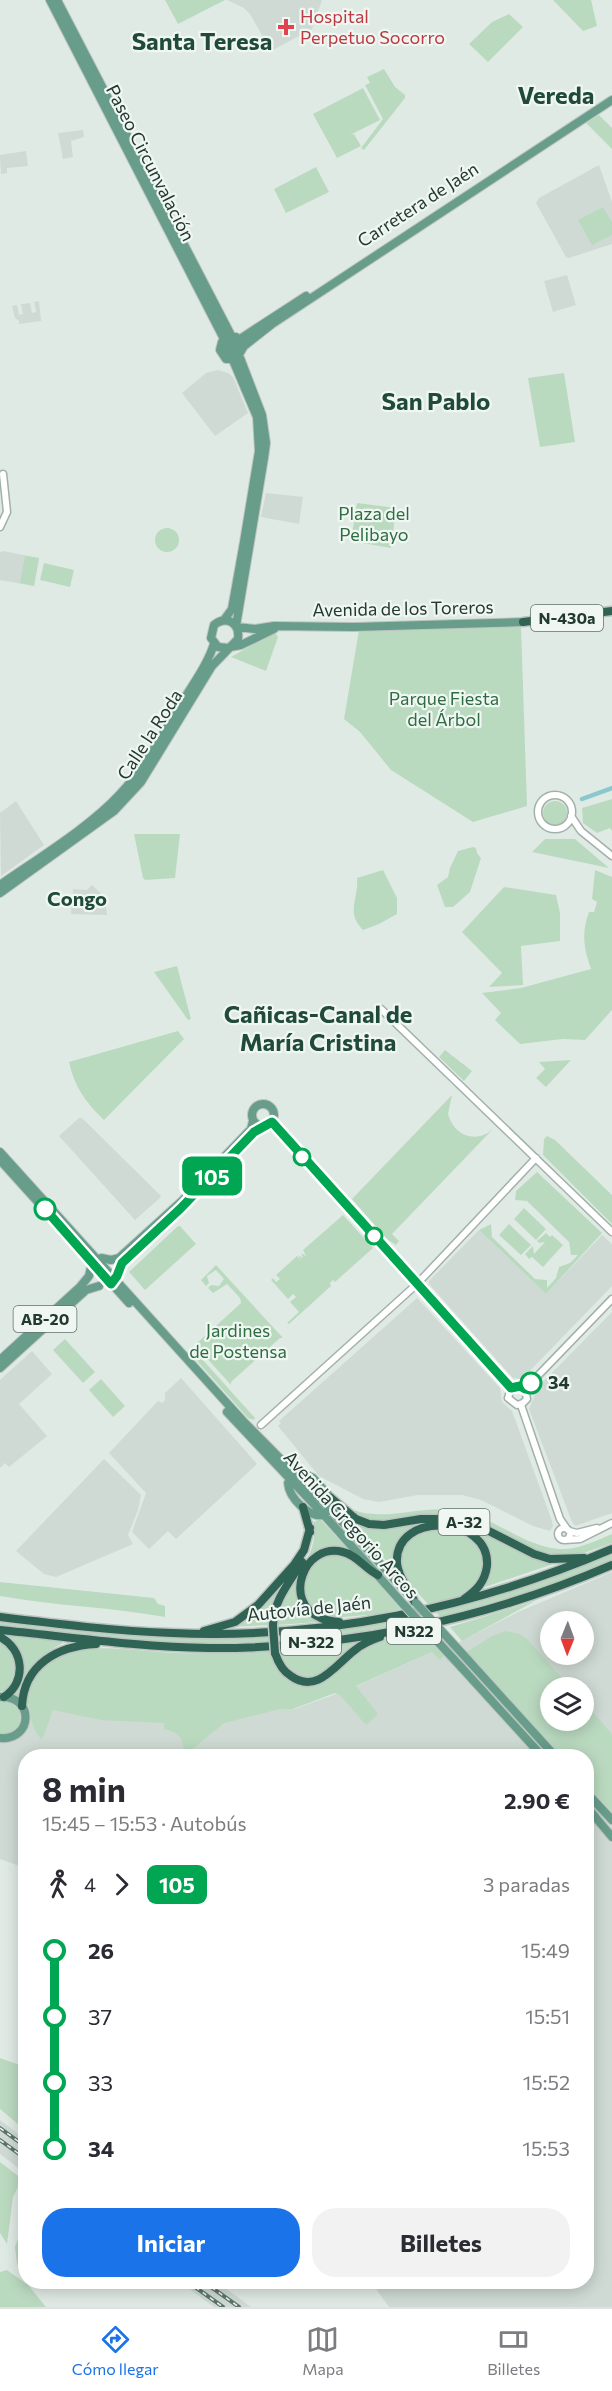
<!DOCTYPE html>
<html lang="es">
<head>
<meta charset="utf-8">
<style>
  :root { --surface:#fff; --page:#f2f2f3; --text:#2b2b33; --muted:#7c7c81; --line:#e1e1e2; --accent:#1a73e8 }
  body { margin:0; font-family:Commissioner,sans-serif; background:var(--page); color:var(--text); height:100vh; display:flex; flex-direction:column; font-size:22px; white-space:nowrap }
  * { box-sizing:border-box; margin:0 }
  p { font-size:20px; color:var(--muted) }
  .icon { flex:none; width:33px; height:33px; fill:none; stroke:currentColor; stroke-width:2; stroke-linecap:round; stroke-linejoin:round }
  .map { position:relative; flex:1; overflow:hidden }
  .details { position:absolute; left:18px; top:1749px; width:576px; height:540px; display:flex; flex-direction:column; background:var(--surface); border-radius:24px; box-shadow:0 3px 15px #0003 }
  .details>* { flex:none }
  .badge { padding:0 12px; border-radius:9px; font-size:21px; line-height:39px }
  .needle { width:39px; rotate:181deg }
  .fabs { position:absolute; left:540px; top:1611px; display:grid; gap:12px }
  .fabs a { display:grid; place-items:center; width:54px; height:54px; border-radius:50%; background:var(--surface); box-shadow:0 3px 15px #0003; font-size:30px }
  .map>.badge { position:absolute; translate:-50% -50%; box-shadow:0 0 0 3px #fff }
  .legs { display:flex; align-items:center; gap:9px; height:66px; padding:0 24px; font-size:20px }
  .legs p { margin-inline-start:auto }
  .headline { display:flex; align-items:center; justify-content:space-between; height:102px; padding:0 24px }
  h1 { font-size:33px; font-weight:700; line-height:45px }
  .button { display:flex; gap:12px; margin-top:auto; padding:12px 24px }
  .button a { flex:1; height:69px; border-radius:24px; background:var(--accent); color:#fff; font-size:24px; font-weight:700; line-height:69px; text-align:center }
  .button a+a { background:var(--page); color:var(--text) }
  ul { padding:0 24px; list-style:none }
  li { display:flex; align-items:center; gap:21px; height:66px; font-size:22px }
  li i { display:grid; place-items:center; width:9px; height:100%; margin:0 8px; background:currentColor }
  li i::after { content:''; width:15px; height:15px; margin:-8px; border:4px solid; border-radius:50%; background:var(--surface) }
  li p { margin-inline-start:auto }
  li:first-child i { background:linear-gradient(#0000 50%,currentColor 0) }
  li:last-child i { background:linear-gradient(currentColor 50%,#0000 0) }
  .tab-bar { display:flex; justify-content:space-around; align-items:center; height:84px; border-top:2px solid var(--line); background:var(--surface); font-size:16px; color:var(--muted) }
  .tab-bar a { display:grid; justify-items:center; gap:3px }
  .tab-bar .on { color:var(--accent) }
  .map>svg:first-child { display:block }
  .built { fill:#cedad3; fill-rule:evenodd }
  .green { fill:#badac0 }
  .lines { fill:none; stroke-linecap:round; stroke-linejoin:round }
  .canal { stroke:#8ac8cc; stroke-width:4.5 }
  .minor-casing { stroke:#a3b1ab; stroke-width:9 }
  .major-casing { stroke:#bdc4c1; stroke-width:10 }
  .highway-casing { stroke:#bdc4c1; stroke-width:11 }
  .minor { stroke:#fff; stroke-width:6 }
  .major { stroke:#679d8a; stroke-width:8 }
  .highway { stroke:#2f6354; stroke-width:8 }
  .rail-casing { stroke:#5c756c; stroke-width:4 }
  .rail { stroke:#f0f7f3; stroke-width:1.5; stroke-dasharray:4.5; stroke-linecap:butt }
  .major-bridge-casing { stroke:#bdc4c1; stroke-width:10; stroke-linecap:butt }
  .highway-bridge-casing { stroke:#bdc4c1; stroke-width:11; stroke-linecap:butt }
  .major-bridge { stroke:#679d8a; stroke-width:8 }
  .highway-bridge { stroke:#2f6354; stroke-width:8 }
  .line-1-casing { stroke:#fff; stroke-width:14 }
  .line-1 { stroke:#00a651; stroke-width:9 }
  .health-dot { fill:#e0444e; stroke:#f0f7f3; stroke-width:2 }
  .stop-1-dot { fill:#fff; stroke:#00a651; stroke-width:3 }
  .labels { text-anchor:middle; stroke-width:4.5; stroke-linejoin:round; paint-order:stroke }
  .shield { fill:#f0f7f3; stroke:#60726b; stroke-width:1.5 }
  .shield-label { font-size:16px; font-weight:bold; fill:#223931 }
  .health-label { font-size:18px; fill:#be3a42; stroke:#f0f7f3; text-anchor:start }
  .street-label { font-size:18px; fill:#223931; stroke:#f0f7f3 }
  .park-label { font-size:18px; fill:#2e6d41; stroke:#f0f7f3 }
  .stop-label { font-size:18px; font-weight:bold; fill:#223931; stroke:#f0f7f3; text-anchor:start }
  .neighbourhood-label { font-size:20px; font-weight:bold; fill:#1f4a3c; stroke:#f0f7f3 }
  .district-label { font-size:24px; font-weight:bold; fill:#1f4a3c; stroke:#f0f7f3 }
</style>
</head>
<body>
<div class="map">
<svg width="612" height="2307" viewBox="0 0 612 2307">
  <rect width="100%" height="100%" fill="#e0eae4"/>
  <path class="built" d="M227,0H322L312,29L271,51L250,14L244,8Z
    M83,130L84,137L71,141L73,157L63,159L58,133Z
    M26,151L28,166L7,168V173L1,174L0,155Z
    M599,165L612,202V244L569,258L566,257L536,203L539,198Z
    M567,275L576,305L553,312L544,281Z
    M39,301L41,321L19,324V321L15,318L12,306L17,305L19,315L23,314L21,304L30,303L32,313L36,312L34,302Z
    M218,370L228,373L233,377L248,413L215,436L182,393L206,373Z
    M266,493L303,497L299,524L261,517Z
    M3,551L39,558L34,586L0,580V552Z
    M16,801L44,845L1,876L0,813Z
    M92,885L105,897L107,915L71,914L73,889L87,890Z
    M79,1118H82L160,1195L161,1197L135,1220L59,1136Z
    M479,1230L546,1294L602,1235L612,1244V1286L522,1379L513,1378L429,1284V1281Z
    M417,1298L500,1388L502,1402L512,1411L552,1521L553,1526L550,1531L533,1526L481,1500L462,1495H418L379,1502L363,1499L319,1476L278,1426L281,1423L279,1421Z
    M612,1312V1513L575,1526L572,1522L529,1409L538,1387Z
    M32,1351L52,1374L19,1404L47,1436L9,1467L5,1463L0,1468V1380Z
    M181,1378L257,1464L176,1539L168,1531L149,1549L132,1532L146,1493L109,1453L158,1401L162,1403L165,1400V1393Z
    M104,1459L141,1495L138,1510L128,1535L133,1544L56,1577L44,1574L16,1551Z
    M612,1572V2307H389L371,2282H586V1756H26L25,1868L0,1859V1721L45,1707L295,1709L355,1687L432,1652L462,1641L516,1613ZM550,1622H584V1654H550ZM550,1688H584V1720H550Z
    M0,2120L25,2139V2173L0,2154Z
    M180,2282H217L251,2307H214Z"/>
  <path class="green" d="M165,0H225L178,24Z
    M553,0H591L597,26L583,31Z
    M509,14L523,27L488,62L469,44L492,22Z
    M384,69L395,87L405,95V98L364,150L361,148L383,119L365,85L370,83L367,77Z
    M363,88L380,120L350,135L354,134L361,146L337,158L313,114Z
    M599,115L612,128V149L586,123Z
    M316,167L329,192L286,213L274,189Z
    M603,207L612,222V235L592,245L578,220Z
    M564,373L575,442L540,447L528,378Z
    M357,503L396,508L391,548L351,541Z
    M155 540a12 12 0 1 1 24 0a12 12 0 1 1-24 0Z
    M25,556L39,558L34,586L20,583Z
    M44,563L74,570L70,587L40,580Z
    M521,626L527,806L473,822L391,770L360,732L344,719L359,630Z
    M271,634H276L278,637L266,671L231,657Z
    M612,799V831L610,828L597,833L583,823L582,808Z
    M543 813a12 12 0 1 1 24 0a12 12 0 1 1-24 0Z
    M134,834H180L175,878L145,880L143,878Z
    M545,839H575L609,868L532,852Z
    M473,847L476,848L477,853L481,858L470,892L453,907H445L437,885L448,877L450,868L458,851Z
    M383,870L397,898V914L379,924L363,930C345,912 359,899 357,878Z
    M595,870L612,877V1010L585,1040L563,1039L520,1044L495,1020L501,1013L482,993L521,988L591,969C584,949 581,933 589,912H594L597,902L592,899Z
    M504,887L556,895L560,913V941L521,946L523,985L489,987L502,973L462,932Z
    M177,966L191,1019L188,1020L154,972Z
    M178,1031L184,1039L104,1120C86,1103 74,1086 69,1062Z
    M445,1050L472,1071L464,1081L439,1057Z
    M571,1060L546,1087L536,1078L545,1069L539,1062Z
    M452,1095L448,1114C454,1136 476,1144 493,1129L392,1234L399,1241L396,1245L387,1239L352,1199Z
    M547,1136L555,1140L612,1195V1224L543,1155L544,1139Z
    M537,1172L602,1233L546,1294L479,1230L491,1224L492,1237L535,1279L547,1280V1288L556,1278L559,1267L570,1263L578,1255H571L569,1242L527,1201L515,1200L516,1191Z
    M524,1208L546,1229L536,1240L514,1219Z
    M343,1215L373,1248L335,1282L333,1280L330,1283L331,1286L289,1324L287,1323L299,1312L290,1302L296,1297L293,1294L288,1299L271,1280L273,1278L276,1282L280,1279L276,1275L297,1256L301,1260L298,1255L303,1258L301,1253L306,1256L303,1250Z
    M509,1224L531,1245L521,1255L499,1235Z
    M178,1226H180L196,1244L145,1290L129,1272Z
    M546,1233L550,1237L552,1235L563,1245L543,1267L532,1257L529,1259L525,1254L533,1246L534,1254L545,1242L539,1243L537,1241Z
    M216,1265L283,1338H280L231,1382V1385L195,1345L241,1303L240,1298L227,1284L213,1293L208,1288L211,1285L219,1286L224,1279L216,1270L207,1276L209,1283L206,1286L201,1280Z
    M65,1339L95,1372L83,1383L53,1350Z
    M193,1349L255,1418L254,1420L248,1418L189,1352Z
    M101,1379L125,1406L113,1417L89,1390Z
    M346,1507C382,1524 417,1505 455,1510C492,1515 522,1546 559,1549C578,1550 595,1541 612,1534V1543L584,1553L553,1555L539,1551L487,1525L470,1519L370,1521L362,1518Z
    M345,1516L369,1527L422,1523C400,1533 393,1545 394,1569Z
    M320,1519L349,1550L306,1561C313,1548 316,1537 313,1522Z
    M430,1528C439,1529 450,1528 458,1531C486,1542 495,1574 468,1592C458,1600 440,1601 428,1604C416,1590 397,1576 402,1556C406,1539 414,1535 430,1528Z
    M473,1529L519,1551L543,1560L559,1562L485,1587C498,1559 494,1549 473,1529Z
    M334,1554C364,1561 381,1587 401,1609L378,1614L333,1618L315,1612L304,1597L303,1579L317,1559Z
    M612,1554V1561L533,1591L440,1617L435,1611L550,1578Z
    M299,1575C295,1594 304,1611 318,1622L277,1625L278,1608Z
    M289,1576L270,1607V1625L229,1627Z
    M0,1582L154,1598L158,1604L165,1606V1617C110,1607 55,1606 0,1596Z
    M535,1601L462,1641L450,1627Z
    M408,1617L413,1623L325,1637L277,1641V1634Z
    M0,1620L271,1635L272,1642L183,1643L114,1639L0,1627Z
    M506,1631L519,1634L526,1638L570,1687L550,1688V1720H584V1702L612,1734V1812L587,1785L586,1756H560L467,1652L492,1636Z
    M423,1632L444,1656L440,1660L432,1652L356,1686L378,1714L366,1725L340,1695L335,1693L293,1709H280L224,1723L184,1756C185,1741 180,1732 164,1729V1723L101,1720L53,1710L42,1740C29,1725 33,1716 26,1700C39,1628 124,1652 175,1653C207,1654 240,1652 272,1651C276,1659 279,1668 285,1675C311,1711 349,1656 369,1645C385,1637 407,1636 423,1632Z
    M4,1635L60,1641L63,1643C43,1653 20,1672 18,1696L14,1694C28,1662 26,1661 4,1635Z
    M362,1640C342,1654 319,1693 292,1672C284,1666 280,1659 278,1649Z
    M0,1641C17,1653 26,1687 0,1692Z
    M0,1701L13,1703L20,1712L19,1726L9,1734H0Z
    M0,2058L25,2067V2130L0,2109Z
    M0,2162L22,2179L13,2197L7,2244L0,2233Z
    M25,2194L26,2271H25L17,2264L15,2247L20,2233V2204Z
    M7,2270L28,2285L46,2307H0V2272Z"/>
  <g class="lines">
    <path class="canal" d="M582,799L612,788"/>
    <defs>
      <path id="minor" d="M0,527L7,512L3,474
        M538 812a17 17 0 1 1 34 0a17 17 0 1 1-34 0Z
        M571,816L581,831L612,856
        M381,1009L612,1232
        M272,1122L511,1388
        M511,1388L508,1398L517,1405L523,1403L527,1399L525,1389
        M525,1389L612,1299
        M521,1405L560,1519L567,1529
        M261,1425L417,1284L536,1158
        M558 1534a6 6 0 1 1 12 0a6 6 0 1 1-12 0Z
        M569,1531L577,1533L597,1528
        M565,1540L580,1539L612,1523"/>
      <path id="major" d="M50,0L224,339L257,417L259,451L244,542L232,609L224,620
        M57,0L232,337L262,415L266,443L264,458L236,626
        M240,339L306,296
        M244,346L236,337L228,338L222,342L220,350L226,359L237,358L244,346L272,324L612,100
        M237,627L255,629L274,626L354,627L523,622
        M230,647L241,645L274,629
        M0,885C37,859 90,827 120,794C144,769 161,737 179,707C191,687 207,666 214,644
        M0,893L114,811L141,782L212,666L238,639C240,623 227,615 214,625L211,638L218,647L228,648
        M252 1115a11 11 0 1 1 22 0a11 11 0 1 1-22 0Z
        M250,1136L262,1126
        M0,1152L243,1421L333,1512L407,1593
        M0,1160L129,1303
        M118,1272L122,1263L129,1256
        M0,1360L80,1287L89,1276L92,1263L101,1258L111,1260L119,1258L182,1201L251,1129L253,1121
        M0,1368L86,1290L99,1286
        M227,1412L324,1515L404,1605
        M300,1472L313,1478L331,1498L330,1509L324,1515C309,1518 289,1498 288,1483Z
        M468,1660L555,1756
        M461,1667L542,1756
        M0,1697C35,1695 33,1741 0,1738
        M586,1792L612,1820
        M586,1806L612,1837"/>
      <path id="highway" d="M523,622L612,611
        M331,1498L356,1519L369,1524L384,1525L421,1519H449L475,1524L534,1554L550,1559L584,1558
        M303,1507L310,1532
        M414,1601C409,1588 398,1578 397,1563C394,1510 491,1515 487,1566C485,1582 476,1591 464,1599
        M0,1617C57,1624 115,1631 172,1633C323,1640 474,1608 612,1549
        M339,1622C333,1621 326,1621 321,1618C282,1603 303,1542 343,1552C357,1555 365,1569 378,1575
        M273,1626C273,1601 289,1583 302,1562
        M0,1630C70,1637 139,1647 209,1648C346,1649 487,1619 612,1565
        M204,1631L235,1622L258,1605L294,1565L304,1550L310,1528
        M0,1637C24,1649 27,1682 4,1697
        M275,1653C278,1662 282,1671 291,1676C317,1695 336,1664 355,1650C362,1644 371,1640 380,1637
        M22,1706C24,1664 58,1646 96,1644"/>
    </defs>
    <use href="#minor" class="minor-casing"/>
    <use href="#major" class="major-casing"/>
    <use href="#highway" class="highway-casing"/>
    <use href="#minor" class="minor"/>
    <use href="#major" class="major"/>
    <use href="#highway" class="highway"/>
    <defs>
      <path id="rail" d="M0,2128L26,2147
        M0,2140L26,2159
        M188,2282L223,2307
        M204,2282L239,2307"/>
    </defs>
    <use href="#rail" class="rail-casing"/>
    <use href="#rail" class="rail"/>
    <defs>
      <path id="major-bridge" d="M416,1603L468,1660
        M404,1605L461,1667"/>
      <path id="highway-bridge" d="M273,1626L275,1653"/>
    </defs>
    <use href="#major-bridge" class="major-bridge-casing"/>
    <use href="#highway-bridge" class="highway-bridge-casing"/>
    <use href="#major-bridge" class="major-bridge"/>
    <use href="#highway-bridge" class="highway-bridge"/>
  </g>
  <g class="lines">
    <defs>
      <path id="line-1" d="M45,1209L111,1284L117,1276L122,1263L181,1208L254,1132L272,1122L511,1388L520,1386L525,1389L531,1383"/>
    </defs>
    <use href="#line-1" class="line-1-casing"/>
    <use href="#line-1" class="line-1"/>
  </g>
  <path class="health-dot" d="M283 18h6v6h6v6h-6v6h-6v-6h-6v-6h6z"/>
  <g class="stop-1-dot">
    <circle cx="302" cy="1157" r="8"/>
    <circle cx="45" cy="1209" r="10"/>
    <circle cx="374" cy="1236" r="8"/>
    <circle cx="531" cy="1383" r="10"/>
  </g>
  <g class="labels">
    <g class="shield">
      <rect x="531" y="605" width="72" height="26" rx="4.5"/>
      <rect x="13.5" y="1306" width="63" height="26" rx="4.5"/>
      <rect x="438.5" y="1509" width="51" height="26" rx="4.5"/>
      <rect x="387" y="1618" width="54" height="26" rx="4.5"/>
      <rect x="281" y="1629" width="60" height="26" rx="4.5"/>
    </g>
    <g class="shield-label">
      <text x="567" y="624">N-430a</text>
      <text x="45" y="1325">AB-20</text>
      <text x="464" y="1528">A-32</text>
      <text x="414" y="1637">N322</text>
      <text x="311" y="1648">N-322</text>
    </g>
    <g class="health-label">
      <text x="300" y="23">Hospital<tspan x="300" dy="21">Perpetuo Socorro</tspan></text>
    </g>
    <g class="street-label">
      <text transform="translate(150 163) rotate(63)" y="6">Paseo Circunvalación</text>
      <text transform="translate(418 205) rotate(-33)" y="6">Carretera de Jaén</text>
      <text transform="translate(403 609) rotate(-1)" y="6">Avenida de los Toreros</text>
      <text transform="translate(150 735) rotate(-57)" y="6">Calle la Roda</text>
      <text transform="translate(351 1525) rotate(48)" y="6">Avenida Gregorio Arcos</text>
      <text transform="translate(309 1609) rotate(-6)" y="6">Autovía de Jaén</text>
    </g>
    <g class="park-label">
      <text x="374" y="520">Plaza del<tspan x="374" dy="21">Pelibayo</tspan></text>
      <text x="444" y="705">Parque Fiesta<tspan x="444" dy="21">del Árbol</tspan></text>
      <text x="238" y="1337">Jardines<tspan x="238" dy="21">de Postensa</tspan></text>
    </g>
    <g class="stop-label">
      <text x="548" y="1389">34</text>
    </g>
    <g class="neighbourhood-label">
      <text x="77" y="906">Congo</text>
    </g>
    <g class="district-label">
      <text x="202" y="50">Santa Teresa</text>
      <text x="556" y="104">Vereda</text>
      <text x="436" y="410">San Pablo</text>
      <text x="318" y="1023">Cañicas-Canal de<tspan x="318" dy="28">María Cristina</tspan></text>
    </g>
  </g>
</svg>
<div class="fabs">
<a><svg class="needle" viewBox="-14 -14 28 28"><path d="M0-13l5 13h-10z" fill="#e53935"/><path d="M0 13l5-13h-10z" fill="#7c7c81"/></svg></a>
<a><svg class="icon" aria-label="layers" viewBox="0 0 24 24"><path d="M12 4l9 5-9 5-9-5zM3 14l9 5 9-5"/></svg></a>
</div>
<b class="badge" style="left:212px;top:1176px;background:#00a651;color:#fff">105</b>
<section class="details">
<div class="headline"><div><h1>8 min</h1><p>15:45 – 15:53 · Autobús</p></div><b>2.90 €</b></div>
<div class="legs"><svg class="icon" aria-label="walk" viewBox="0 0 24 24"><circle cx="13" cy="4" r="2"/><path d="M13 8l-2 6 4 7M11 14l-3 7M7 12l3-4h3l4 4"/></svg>4<svg class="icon" aria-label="forward" viewBox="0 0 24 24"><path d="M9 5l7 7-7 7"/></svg><b class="badge" style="background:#00a651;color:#fff">105</b><p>3 paradas</p></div>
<ul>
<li><i style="color:#00a651"></i><b>26</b><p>15:49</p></li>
<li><i style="color:#00a651"></i><span>37</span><p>15:51</p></li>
<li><i style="color:#00a651"></i><span>33</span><p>15:52</p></li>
<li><i style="color:#00a651"></i><b>34</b><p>15:53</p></li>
</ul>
<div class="button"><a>Iniciar</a><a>Billetes</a></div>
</section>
</div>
<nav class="tab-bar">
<a class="on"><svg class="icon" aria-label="directions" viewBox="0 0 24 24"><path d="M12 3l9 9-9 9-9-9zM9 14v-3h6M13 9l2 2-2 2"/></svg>Cómo llegar</a>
<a><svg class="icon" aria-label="map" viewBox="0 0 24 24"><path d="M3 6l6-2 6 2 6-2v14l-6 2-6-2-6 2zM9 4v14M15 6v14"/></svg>Mapa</a>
<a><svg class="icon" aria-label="tickets" viewBox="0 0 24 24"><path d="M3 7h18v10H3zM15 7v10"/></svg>Billetes</a>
</nav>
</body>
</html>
